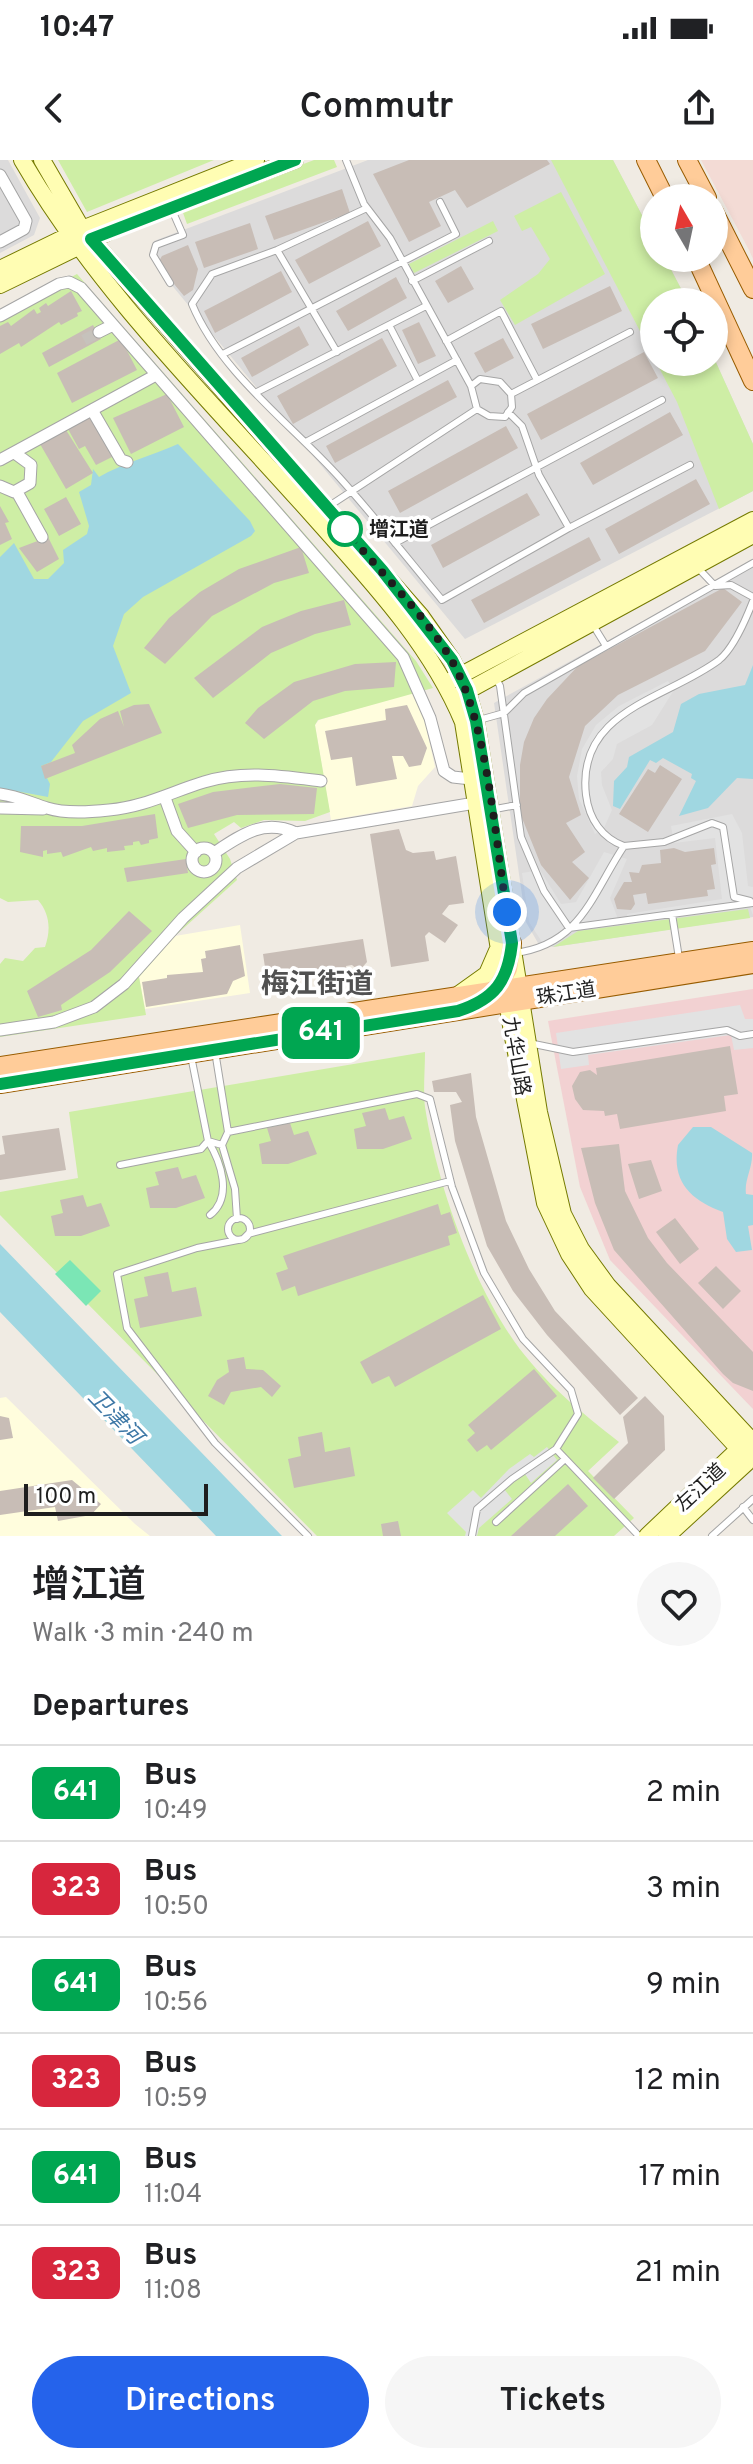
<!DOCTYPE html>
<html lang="en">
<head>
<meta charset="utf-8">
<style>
  :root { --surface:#fff; --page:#f6f6f6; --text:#202124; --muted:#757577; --line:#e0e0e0; --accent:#2563eb }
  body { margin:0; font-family:Overpass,"Noto Sans SC",sans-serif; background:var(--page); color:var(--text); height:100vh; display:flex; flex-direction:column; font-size:30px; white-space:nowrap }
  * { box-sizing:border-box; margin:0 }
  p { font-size:26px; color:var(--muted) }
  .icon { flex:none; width:44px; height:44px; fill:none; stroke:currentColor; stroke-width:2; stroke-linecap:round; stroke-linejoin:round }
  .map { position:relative; height:1376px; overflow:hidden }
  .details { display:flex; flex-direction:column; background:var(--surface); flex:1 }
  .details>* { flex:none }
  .badge { padding:0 16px; border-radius:12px; font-size:28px; line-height:52px }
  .needle { width:52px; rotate:351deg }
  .controls { position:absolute; left:640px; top:24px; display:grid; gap:16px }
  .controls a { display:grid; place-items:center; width:88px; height:88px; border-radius:50%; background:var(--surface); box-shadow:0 4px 12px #0003; font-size:40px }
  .scale { position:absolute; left:24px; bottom:20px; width:184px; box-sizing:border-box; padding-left:8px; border:4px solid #1e1e1e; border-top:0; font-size:22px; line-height:28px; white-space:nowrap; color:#1e1e1e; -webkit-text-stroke:6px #fff; paint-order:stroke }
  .you { position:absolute; width:40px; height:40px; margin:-20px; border:6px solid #fff; border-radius:50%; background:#1a73e8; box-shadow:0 0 0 12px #1a73e833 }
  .map>.badge { position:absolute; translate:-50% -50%; box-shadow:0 0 0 4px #fff }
  h2 { padding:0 32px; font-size:30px; line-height:72px }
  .round { display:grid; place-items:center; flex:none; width:84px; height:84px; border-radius:42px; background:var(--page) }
  .overview { display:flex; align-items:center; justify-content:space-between; height:136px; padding:0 32px }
  h1 { font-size:38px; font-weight:600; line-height:60px }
  .cta { display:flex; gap:16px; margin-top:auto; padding:16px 32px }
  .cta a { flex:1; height:92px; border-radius:48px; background:var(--accent); color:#fff; font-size:32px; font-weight:600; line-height:92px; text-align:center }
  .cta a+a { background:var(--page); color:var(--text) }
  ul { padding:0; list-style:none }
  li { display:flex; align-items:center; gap:24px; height:96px; padding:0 32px; border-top:2px solid var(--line) }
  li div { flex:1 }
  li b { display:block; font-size:30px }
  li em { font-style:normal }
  li .badge { min-width:88px; font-weight:700; text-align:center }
  .status { display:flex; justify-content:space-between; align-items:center; height:56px; padding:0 40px; background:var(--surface); direction:ltr }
  .status svg { height:22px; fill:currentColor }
  header { display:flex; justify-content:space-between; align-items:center; height:104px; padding:0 32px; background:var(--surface); font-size:36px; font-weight:600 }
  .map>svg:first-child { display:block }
  .residential { fill:#dcdbdb }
  .commercial { fill:#f2d1d2 }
  .education { fill:#fffddd }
  .military { fill:#f3dbd5 }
  .grass { fill:#ceeea5 }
  .pitch { fill:#7be6b5 }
  .parking { fill:#e2e2e2 }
  .water { fill:#a0d7e1 }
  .building { fill:#c8bdb6 }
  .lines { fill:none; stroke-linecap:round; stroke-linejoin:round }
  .street-tunnel { stroke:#c6c2bc; stroke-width:11; stroke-dasharray:11 5.5; stroke-linecap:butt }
  .lane-casing { stroke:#a5a5a5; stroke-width:8 }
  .street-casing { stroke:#a5a5a5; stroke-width:13 }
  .secondary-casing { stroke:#757a00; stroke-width:18 }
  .primary-casing { stroke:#985c00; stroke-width:20 }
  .lane { stroke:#fff; stroke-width:6 }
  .street { stroke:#fff; stroke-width:11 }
  .secondary { stroke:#fffdb3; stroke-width:16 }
  .primary { stroke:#fc9; stroke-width:18 }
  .line-casing { stroke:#fff; stroke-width:18 }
  .line { stroke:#00a651; stroke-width:12 }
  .walk { stroke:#1e1e1e; stroke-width:8; stroke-dasharray:0 14.4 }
  .stop-dot { fill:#fff; stroke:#00a651; stroke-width:4 }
  .labels { text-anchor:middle; stroke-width:7; stroke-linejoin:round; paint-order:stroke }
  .stop-label { font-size:20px; font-weight:bold; fill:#1e1e1e; stroke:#fff; text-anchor:start }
  .street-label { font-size:20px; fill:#1e1e1e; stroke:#fff }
  .water-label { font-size:22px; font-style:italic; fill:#3e78a6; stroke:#fff }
  .district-label { font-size:28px; font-weight:bold; fill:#515151; stroke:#fff }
</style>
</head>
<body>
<div class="status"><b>10:47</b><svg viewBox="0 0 49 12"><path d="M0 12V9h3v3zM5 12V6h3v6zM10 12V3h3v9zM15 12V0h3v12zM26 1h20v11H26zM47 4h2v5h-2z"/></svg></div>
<header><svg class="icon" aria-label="back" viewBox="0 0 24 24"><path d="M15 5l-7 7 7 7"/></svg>Commutr<svg class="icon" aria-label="share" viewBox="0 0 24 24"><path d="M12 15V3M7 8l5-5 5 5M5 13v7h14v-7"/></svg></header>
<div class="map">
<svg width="753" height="1376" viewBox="0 0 753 1376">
  <rect width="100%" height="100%" fill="#f0ebe3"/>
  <path class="residential" d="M0,0H8L40,58L34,75L0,93Z
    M368,0H613L654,78V98H665L688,142H654V202H714V198L753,284V331L465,479L155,105L151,94L154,81Z
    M753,401V757L553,787L538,783L526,762L494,543Z"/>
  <path class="commercial" d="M753,829V1249L610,1100L580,1027L548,861Z"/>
  <path class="education" d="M414,532L423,553L435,607L418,626L412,646L331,660L315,565L319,560Z
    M240,765L250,833L145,849L139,817L175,776Z
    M6,1237L135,1364L150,1376H0V1238Z"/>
  <path class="military" d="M701,0H753V99L749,90Z"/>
  <path class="grass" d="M58,0H214L87,52Z
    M314,0H334L337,7L187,64L182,50Z
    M551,0H613L654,78V98H665L688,142H654V198Z
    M561,32L605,114L515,165L500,140L538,114L550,99L531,67L522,71L514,56Z
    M493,61L498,71L414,113L409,104Z
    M77,114L416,501L433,528L318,560L315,565L330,652L305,661L264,660L241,668L234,662L214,674L230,699L237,720L175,776L139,817L146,855L0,877V804L5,798L23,801L35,788L45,787C51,770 50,754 38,740L8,742L0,738V154Z
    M714,198L753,284V331L719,349L677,242L656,202H714Z
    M748,749L750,758L553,787L578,771Z
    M425,892C425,910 423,930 425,947C437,1023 470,1118 514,1181C542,1221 581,1252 619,1282L588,1311L634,1358L614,1376H317L0,1055V1032L78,1018L69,952Z"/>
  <path class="pitch" d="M70,1100L101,1131L86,1146L55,1114Z"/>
  <path class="parking" d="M668,521L674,530L652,565L617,584L613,599L601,612L602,625L612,650L604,668L595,674L579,639L577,616L582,589L596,565L619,546Z
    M732,654L742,673L748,726L753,727V755L750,747L628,762L627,754L722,739L715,678L674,683L671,666Z
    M604,692L627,699L610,738L620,764L575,770L552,785L542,782L529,762L522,713L540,710L561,744L576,742Z
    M740,845L745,859H753V888L734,890L731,875L588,895L589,905L561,909L556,873Z
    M547,1287L557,1300L531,1323L525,1314L517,1318L504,1329L512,1339L479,1368L477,1376H465L466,1372L447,1353L473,1330L481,1338L509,1309L530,1294L534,1297Z"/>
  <path class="water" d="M178,284L250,361L255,371L251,376L143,437L124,454L113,486L131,533L83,561L51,602L41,606L50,624L48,637L0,628V397L14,383L34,419H48L64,403L63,390L87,374L89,366L79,332L91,325L93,309L99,317C123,303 151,296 178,284Z
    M753,505V619L737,618L708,648L679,656L696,621L691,618L692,614L663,598L656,603L650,600L620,649L613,646L614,621L627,607L629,597L673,572L681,544L699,534L745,525Z
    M693,967H711L752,993C753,1008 744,1020 746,1034L753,1035V1065L748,1066L752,1090L736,1092L727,1079L723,1052C691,1040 671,1022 678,985Z
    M0,1084L282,1376H216L0,1152Z"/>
  <path class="building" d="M409,0H547L550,4L467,48L455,30L429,42L441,66L409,82L373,14Z
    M342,29L350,53L274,80L265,56Z
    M368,61L381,86L309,124L295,100Z
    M250,63L258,89L204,108L195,82Z
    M188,85L198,109L193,130L184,136L160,107L159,101L162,96Z
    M461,106L474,129L448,143L435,121Z
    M281,111L292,132L215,173L204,151Z
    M396,117L407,138L348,171L336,151Z
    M610,126L622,151L543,189L531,164Z
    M71,131L82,151L77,153L78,156L61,165L59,162L21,187L19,183L0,194V166L8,162L11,166L34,149L37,154L41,152L39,148L46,143L48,146Z
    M419,162L436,196L418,204L402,170Z
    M93,165L101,179L49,207L42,193Z
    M299,166L309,185L252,217L241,198Z
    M382,178L397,206L293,264L277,236Z
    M503,178L514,198L485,213L474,193Z
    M121,179L137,210L72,243L57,213Z
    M644,192L658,218L541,280L527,254Z
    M448,220L457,237L335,303L326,286Z
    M167,234L184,267L131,294L113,258Z
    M670,252L683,275L593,325L580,303Z
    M91,257L112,297L96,305L85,286L79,289L68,269Z
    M506,266L518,288L400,353L388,331Z
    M66,270L93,313L66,329L40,284Z
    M696,319L710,344L619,394L605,369Z
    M527,333L540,355L443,408L431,385Z
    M66,337L81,364L59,376L44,349Z
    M0,346L9,362L5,363L12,379L0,385Z
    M48,377L59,399L37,412L19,388Z
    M589,377L601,400L484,463L471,440Z
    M301,387L309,413L274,423L212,456L165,504L144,488L169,458L200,432L239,409Z
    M723,428L742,442L705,491L618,535L585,566L569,617L581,655L566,663L585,692L572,702L589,718L570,740L541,705L520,653V605L524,582L534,558L547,539L578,506Z
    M344,440L351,465L315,474L271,493L213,538L194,518L262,467L301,451Z
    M396,502L394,527L345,531L313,541L264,579L245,563L258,548L294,522L355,504Z
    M149,544L162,573L45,619L41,606L75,593L72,585L100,559L118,551L124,567L120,551L134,545Z
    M407,545L427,588L421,605L409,607L403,596H392L397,619L356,626L352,597L331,600L325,571L386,560L385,549Z
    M660,605L682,619L648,672L619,654L648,609L655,613Z
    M280,624L317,628L314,654L237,655L188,668L178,644L213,632Z
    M155,654L158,678L149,680V683L141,685L139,681L133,682V685L124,686L125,690L107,692V688L93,691L91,687L63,697L61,692L47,694V690L43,691V697L20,692L21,666H82Z
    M399,669L406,690L413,693L434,691L436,700L456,696L464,743L449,745L442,754L458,765L445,783L429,772L425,776L429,801L391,807L370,674Z
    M674,688L685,692L714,688L716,704L711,705L715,729L707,730L708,736L648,744L646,733L633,735L635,744L631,750L617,749L614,739L624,722H632L629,712L639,713L642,705L661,703L660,690Z
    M186,699L188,713L127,722L124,708Z
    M129,751L152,771L110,812L61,845L62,850L38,857L27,831L91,790Z
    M363,779L367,802L359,811L352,805L346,806L347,812L278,822L266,814L263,794Z
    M240,785L245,816L233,821L227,834L146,847L142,822L167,818V815L203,812L201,799L206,798L205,791Z
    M730,886L738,934L724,936L726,951L620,969L617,954L605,956L604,951L583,950L575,939L572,926L580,912L590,910L597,915L596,908Z
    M471,913L476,957L506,1061L529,1109L555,1151L638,1238L620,1255L547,1175L513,1131L487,1086L455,981L450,945L462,942L456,932H434L432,921Z
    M385,948L389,960L404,956L412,979L383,989H357L354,969L366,966L362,953Z
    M290,963L294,975L308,971L317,994L288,1004H262L259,984L271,981L267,968Z
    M59,968L66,1010L0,1020V995L5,994L2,976Z
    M619,984L625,1031L648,1078L667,1103L753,1192V1231L733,1223L723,1214L614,1090L595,1043L581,988Z
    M651,1000L662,1031L639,1039L628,1004Z
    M178,1007L182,1019L196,1015L205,1038L176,1048H150L146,1028L159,1025L155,1012Z
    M83,1035L87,1047L101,1043L110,1066L81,1076H55L51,1056L63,1053L60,1040Z
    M438,1044L441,1055L450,1052L457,1073L448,1076L450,1085L298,1136L295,1126L282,1131L276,1113L288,1109L283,1096Z
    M675,1058L699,1089L680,1104L656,1072Z
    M716,1106L741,1131L723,1149L698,1123Z
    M168,1112L172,1132L196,1127L202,1156L140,1168L134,1139L148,1136L144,1117Z
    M483,1135L501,1169L395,1227L389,1216L372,1224L360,1202Z
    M244,1197L246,1209L263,1210L281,1226L272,1237L261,1227L231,1232L224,1245L208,1236L217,1220L229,1212L227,1200Z
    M534,1209L557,1236L491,1290L487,1285L477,1292L467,1280L475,1273L468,1265Z
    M645,1236L664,1256L665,1290L614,1339L593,1318L628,1283L623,1257Z
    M0,1256L9,1258L13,1278L0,1280Z
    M322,1272L325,1292L350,1287L355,1316L294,1328L288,1299L301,1296L298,1277Z
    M72,1320L101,1344L91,1355L58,1361L55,1347L0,1355V1331Z
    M568,1324L588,1346L555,1376H511Z
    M398,1361L401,1376H383L381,1364Z"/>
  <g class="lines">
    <path class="street-tunnel" d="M84,180L99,172"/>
    <defs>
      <path id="lane" d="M346,0L364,44L390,78L471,226L477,249L489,256L505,257L512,247L511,234L500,222L480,219L471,226
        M367,48L277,90L212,114L192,144C220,212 290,263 339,317C375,357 408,399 442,440L569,368L690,305
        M277,90L337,192
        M412,121L489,81
        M170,123L153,95L156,85L183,75L172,50
        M389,165L418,221
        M446,181L501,151L537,220
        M223,194L456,74L440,42
        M257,232L426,146
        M511,234L630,172
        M508,252L522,266L539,315L569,368
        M306,282L457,200
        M326,348L477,249
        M395,383L662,240
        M699,409L715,426L731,425L753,437
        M593,465L606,486
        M495,516L500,526L521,677L544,731L569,768L753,743
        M479,560L504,553L524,533L753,403
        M490,650L517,645
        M624,686C602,678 589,659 586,635C576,550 667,539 719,500C734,488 746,459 753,441
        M672,754L679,798
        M514,793C581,785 592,734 624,686L664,682L712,663L723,667L734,737L750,741
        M529,883L573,892L727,870L740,876L753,874
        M215,891L228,972L222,985L235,1029L237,1059
        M191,896L208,981L222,985
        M228,972L417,934L430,939L452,1027L484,1113L523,1179L571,1230L578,1254L556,1289L512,1319L477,1349L472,1376
        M120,1005L201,989L208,981C221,1002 233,1037 210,1055
        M228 1069a11 11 0 1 1 22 0a11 11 0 1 1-22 0Z
        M556,1289L639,1376
        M743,1347L753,1360
        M496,1362L565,1299
        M308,1376L215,1283L127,1168L117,1114L197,1088L243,1079L248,1074L450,1021
        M712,1376L753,1339"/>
      <path id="street" d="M0,15L26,61L24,69L0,82
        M0,156L59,124L69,122L81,128L403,497L430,558L444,611L453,617L471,619
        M99,172L113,165
        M92,250L121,300L127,302
        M0,300L156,215
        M0,326L14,332L30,323L31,305L16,294
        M17,332L42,377
        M0,634C17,636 31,643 47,648C66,654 90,652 109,650C144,647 171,632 204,622C243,610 281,616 321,621
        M165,638L177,671L196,692
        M0,648L43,649
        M192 700a12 12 0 1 1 24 0a12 12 0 1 1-24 0Z
        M214,693C241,675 264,658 296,673
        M0,870L54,862L94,847L124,824L183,758L237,708L296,673L475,643"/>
      <path id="secondary" d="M22,0C99,133 212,242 314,357C370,420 430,483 463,562L512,872L545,1043L569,1094L592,1129L749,1300
        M42,0L82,69L421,456L452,500L467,530L476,561L539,952L563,1054L581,1089L608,1126L753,1282
        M0,109L82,69L256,0
        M0,125L123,65L295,0
        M450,521L753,360
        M458,536L753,375
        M459,834L487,814L497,791
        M647,1376L745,1283
        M667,1376L753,1297"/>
      <path id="primary" d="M646,0L665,38
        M687,0L707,38
        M714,52L753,129
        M696,98L753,221
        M493,835L508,809L512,783
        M0,906L753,791
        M0,924L753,804"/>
    </defs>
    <use href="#lane" class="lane-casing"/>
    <use href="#street" class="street-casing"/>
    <use href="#secondary" class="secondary-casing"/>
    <use href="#primary" class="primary-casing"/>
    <use href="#lane" class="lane"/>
    <use href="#street" class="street"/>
    <use href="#secondary" class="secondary"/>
    <use href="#primary" class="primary"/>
  </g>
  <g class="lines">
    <defs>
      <path id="line" d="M0,924L458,851C495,839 508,821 512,783L476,561L467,530L452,500L382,410L91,79L295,0"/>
    </defs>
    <use href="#line" class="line-casing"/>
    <use href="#line" class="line"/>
    <path class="walk" d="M345,369C374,407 426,454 453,503C488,565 495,680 507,752"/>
  </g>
  <circle class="stop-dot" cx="345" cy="369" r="16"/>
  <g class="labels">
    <g class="stop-label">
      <text x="369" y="376">增江道</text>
    </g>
    <g class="street-label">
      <text transform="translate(566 833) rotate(-9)" y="7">珠江道</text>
      <text transform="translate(517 896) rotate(80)" y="7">九华山路</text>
      <text transform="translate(700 1327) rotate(-43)" y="7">左江道</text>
    </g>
    <g class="water-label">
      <text transform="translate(116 1256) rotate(46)" y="8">卫津河</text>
    </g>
    <g class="district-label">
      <text x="317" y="833">梅江街道</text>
    </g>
  </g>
</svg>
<div class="controls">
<a><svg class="needle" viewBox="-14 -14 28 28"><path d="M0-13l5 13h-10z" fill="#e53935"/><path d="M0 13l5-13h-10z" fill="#757577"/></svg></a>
<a><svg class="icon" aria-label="locate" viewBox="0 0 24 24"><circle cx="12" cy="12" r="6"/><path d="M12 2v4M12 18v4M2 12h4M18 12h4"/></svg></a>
</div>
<div class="scale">100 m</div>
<div class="you" style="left:507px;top:752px"></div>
<b class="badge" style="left:321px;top:873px;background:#00a651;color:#fff">641</b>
</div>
<section class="details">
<div class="overview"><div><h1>增江道</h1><p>Walk · 3 min · 240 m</p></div><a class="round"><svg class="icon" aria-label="heart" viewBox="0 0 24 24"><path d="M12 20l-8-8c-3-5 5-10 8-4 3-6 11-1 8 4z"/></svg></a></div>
<h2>Departures</h2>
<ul>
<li><span class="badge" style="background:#00a651;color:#fff">641</span><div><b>Bus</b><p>10:49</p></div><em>2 min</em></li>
<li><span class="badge" style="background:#d7263d;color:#fff">323</span><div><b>Bus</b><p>10:50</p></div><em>3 min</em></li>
<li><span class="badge" style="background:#00a651;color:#fff">641</span><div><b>Bus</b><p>10:56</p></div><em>9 min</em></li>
<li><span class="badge" style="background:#d7263d;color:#fff">323</span><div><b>Bus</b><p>10:59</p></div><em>12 min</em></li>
<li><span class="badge" style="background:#00a651;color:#fff">641</span><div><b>Bus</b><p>11:04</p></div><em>17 min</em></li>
<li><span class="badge" style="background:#d7263d;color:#fff">323</span><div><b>Bus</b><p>11:08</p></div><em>21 min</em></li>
</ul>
<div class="cta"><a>Directions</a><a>Tickets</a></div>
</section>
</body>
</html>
